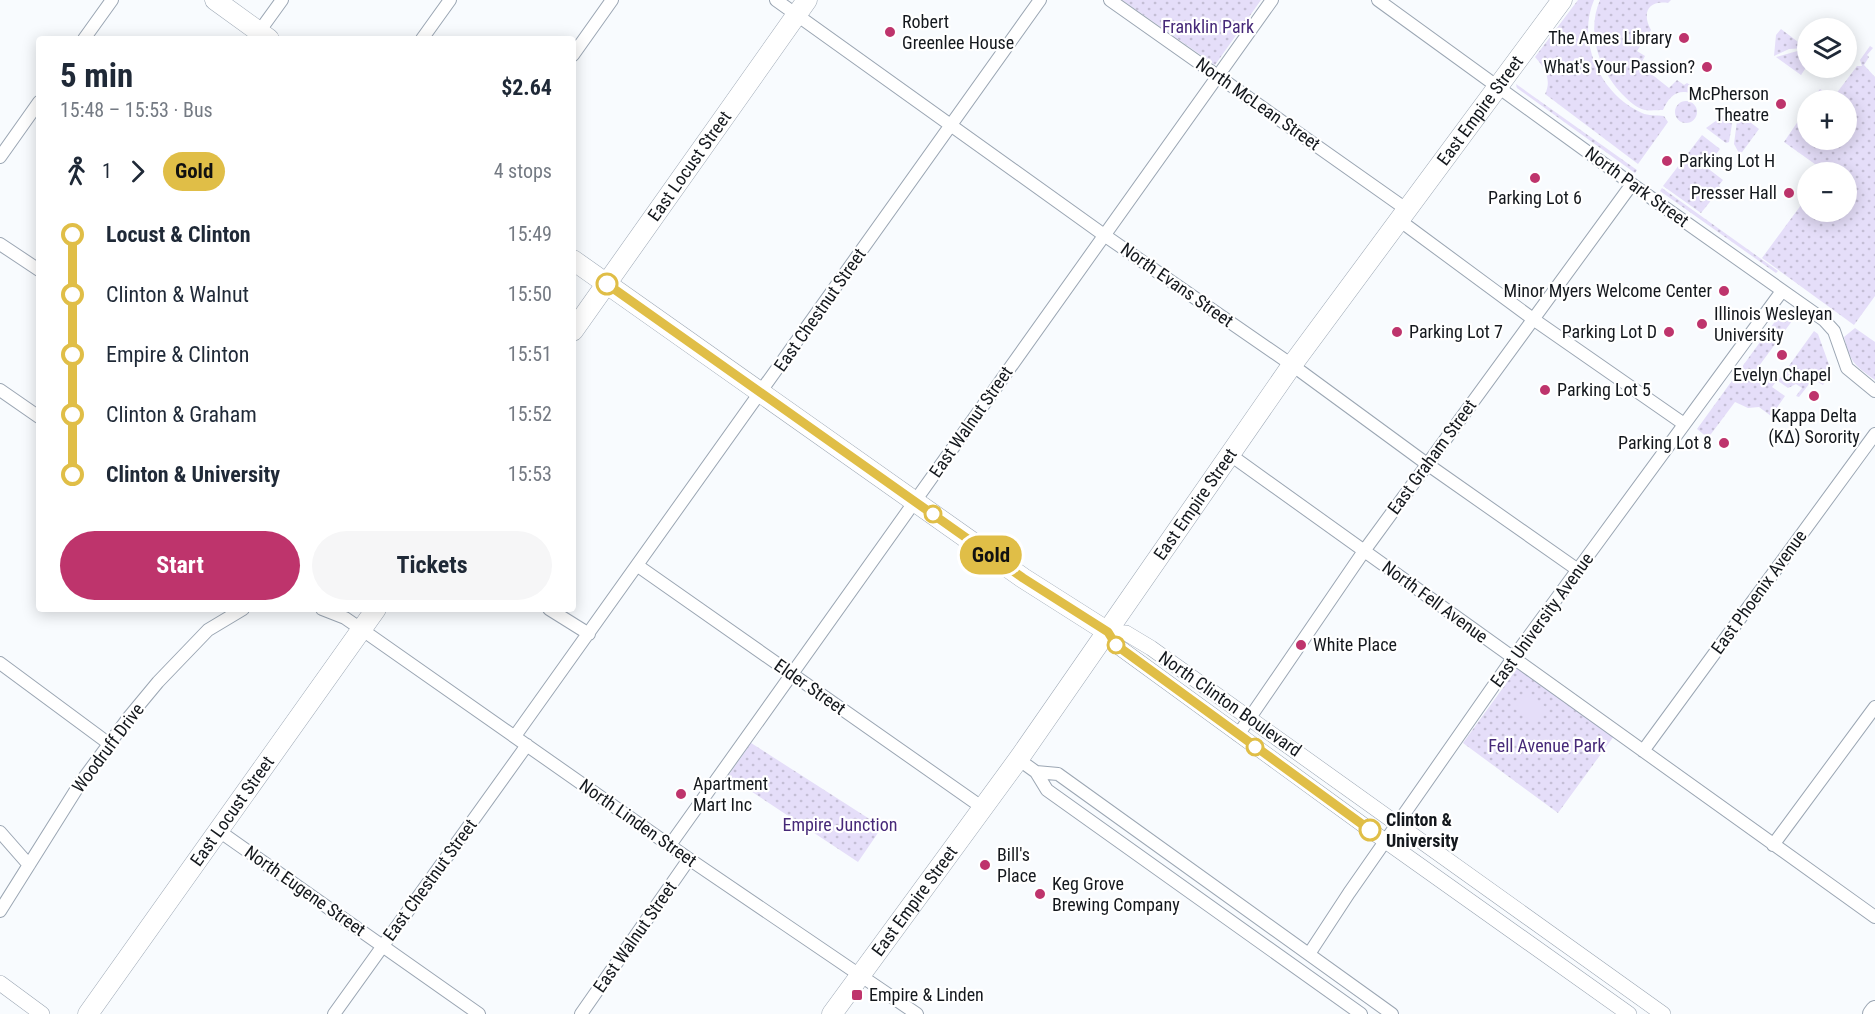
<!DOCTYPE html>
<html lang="en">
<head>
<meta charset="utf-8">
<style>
  :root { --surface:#fff; --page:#f6f6f7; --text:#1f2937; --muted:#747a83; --accent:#be346c }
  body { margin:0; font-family:"Roboto Condensed",sans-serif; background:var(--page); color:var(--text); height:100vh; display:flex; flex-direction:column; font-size:22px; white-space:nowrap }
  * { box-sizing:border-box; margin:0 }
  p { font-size:20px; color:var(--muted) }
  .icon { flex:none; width:33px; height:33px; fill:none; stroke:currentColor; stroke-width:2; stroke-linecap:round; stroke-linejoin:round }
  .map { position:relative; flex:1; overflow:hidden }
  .details { position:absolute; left:36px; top:36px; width:540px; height:576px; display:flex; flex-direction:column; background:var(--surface); border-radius:6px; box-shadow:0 3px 15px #0003 }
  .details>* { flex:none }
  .badge { padding:0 12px; border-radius:20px; font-size:21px; line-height:39px }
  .tools { position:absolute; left:1797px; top:18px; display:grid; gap:12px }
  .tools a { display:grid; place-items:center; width:60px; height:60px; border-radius:50%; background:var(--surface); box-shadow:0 3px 15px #0003; font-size:30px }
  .map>.badge { position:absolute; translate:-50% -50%; box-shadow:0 0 0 3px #fff }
  .legs { display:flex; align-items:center; gap:9px; height:66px; padding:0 24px; font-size:20px }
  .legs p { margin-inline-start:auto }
  .headline { display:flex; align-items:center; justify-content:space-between; height:102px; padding:0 24px }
  h1 { font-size:33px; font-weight:700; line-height:45px }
  .primary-button { display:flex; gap:12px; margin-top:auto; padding:12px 24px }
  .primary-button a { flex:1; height:69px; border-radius:36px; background:var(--accent); color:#fff; font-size:24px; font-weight:700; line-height:69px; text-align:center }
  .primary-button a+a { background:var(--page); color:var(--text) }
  ul { padding:0 24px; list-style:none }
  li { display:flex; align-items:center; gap:21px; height:60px; font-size:22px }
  li i { display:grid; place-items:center; width:9px; height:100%; margin:0 8px; background:currentColor }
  li i::after { content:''; width:15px; height:15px; margin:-8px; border:4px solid; border-radius:50%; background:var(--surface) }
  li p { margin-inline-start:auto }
  li:first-child i { background:linear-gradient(#0000 50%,currentColor 0) }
  li:last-child i { background:linear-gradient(currentColor 50%,#0000 0) }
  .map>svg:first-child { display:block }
  .grass { fill:url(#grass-dots) }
  .pitch { fill:#e5def9 }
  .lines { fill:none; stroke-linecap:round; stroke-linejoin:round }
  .minor-casing { stroke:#9ba6b3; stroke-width:14 }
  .tertiary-casing { stroke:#9ba6b3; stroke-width:16 }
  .secondary-casing { stroke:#9ba6b3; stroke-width:20 }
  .primary-casing { stroke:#9ba6b3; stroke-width:21 }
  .minor { stroke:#fff; stroke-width:12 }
  .tertiary { stroke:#fff; stroke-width:15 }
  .secondary { stroke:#fff; stroke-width:18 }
  .primary { stroke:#fff; stroke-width:20 }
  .line-1-casing { stroke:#fff; stroke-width:14 }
  .line-1 { stroke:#e0be47; stroke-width:9 }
  .poi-dot { fill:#be346c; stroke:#fff; stroke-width:2 }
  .stop-1-dot { fill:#fff; stroke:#e0be47; stroke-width:3 }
  .labels { text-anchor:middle; stroke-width:4.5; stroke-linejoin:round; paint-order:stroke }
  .poi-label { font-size:18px; fill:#14181d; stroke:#fff; text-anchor:start }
  .park-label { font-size:18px; fill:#462978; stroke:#fff }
  .street-label { font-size:18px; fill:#14181d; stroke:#fff }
  .stop-label { font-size:18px; font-weight:bold; fill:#14181d; stroke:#fff; text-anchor:start }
</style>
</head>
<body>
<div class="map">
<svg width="1875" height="1014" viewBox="0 0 1875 1014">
  <defs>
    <pattern id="grass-dots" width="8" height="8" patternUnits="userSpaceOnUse" patternTransform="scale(1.5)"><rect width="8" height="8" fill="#e5def9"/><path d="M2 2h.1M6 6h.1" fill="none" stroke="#c4bed5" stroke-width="1.8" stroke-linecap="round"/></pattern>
  </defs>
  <rect width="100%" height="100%" fill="#f8fbfe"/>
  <path class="grass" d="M1122,0H1261L1215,65Z
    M1578,0H1594C1576,42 1601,95 1642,113C1648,116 1657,115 1664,116L1668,122L1638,164L1545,94C1552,80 1545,68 1535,57Z
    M1600,0H1671L1668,3C1647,0 1642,14 1651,30L1637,51L1645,56L1640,65L1669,88L1677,80L1684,85L1687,83L1693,87V94C1678,88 1669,96 1663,110C1658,110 1650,111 1645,110C1636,108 1628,100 1622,94C1599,70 1586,32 1600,0Z
    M1781,29L1806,48L1789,49L1774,56L1776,35Z
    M1870,46L1873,48L1867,55L1869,57L1864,65L1875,77V296L1854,325L1762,258L1807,197L1808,212H1846V172H1826L1784,142L1807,108L1808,140H1846V100H1812L1820,89L1833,98L1857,66H1862L1860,60Z
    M1801,50L1808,52L1807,66L1801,75L1776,57Z
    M1516,84L1637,170L1635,173L1517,88Z
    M1675 112a11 11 0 1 1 22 0a11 11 0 1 1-22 0Z
    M1731,110L1734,112L1729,142L1726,143L1706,128Z
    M1738,113L1759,129L1740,155L1734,144Z
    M1702,135L1720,149L1706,167L1723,180L1719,185L1721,188L1701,213L1663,186Z
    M1662,188L1778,271L1776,273L1660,191Z
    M1784,309L1795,317L1756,370L1775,383L1772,387L1785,396L1771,416L1759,407L1748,408L1735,402L1708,438L1697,429Z
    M1855,328L1875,342V380C1853,364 1851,363 1844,337Z
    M1814,331L1818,334L1832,373L1823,385L1813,379L1799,397L1796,396L1802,388L1796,384L1788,388L1778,381Z
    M1518,667L1614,736L1558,813L1463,743Z
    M751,743L882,827L858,862L728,776Z"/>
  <path class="pitch" d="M1526,694L1547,708L1536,724L1515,709Z"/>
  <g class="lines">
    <defs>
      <path id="minor" d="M776,0L1104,235L1292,365L1427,464L1578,570
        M1110,0L1406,209
        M1378,0L1640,190L1824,320L1834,331L1847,368L1875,391
        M256,36L282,0
        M84,39L112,0
        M422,39L450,0
        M573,55L612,0
        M0,157L39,102
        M1399,220L1533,319L1684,424
        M0,244L39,270
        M0,390L39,417
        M1229,454L1875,917
        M638,566L983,808
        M322,609L345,618L361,629L689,859L917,1014
        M549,609L589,634
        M0,663L108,743
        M1238,735L1364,551L1632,184
        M515,736L1040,0
        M1643,751L1875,434
        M1018,759L1036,772L1047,790L1361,1014
        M1036,772L1058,774L1392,1014
        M219,831L479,1014
        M0,832L29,865
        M670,845L1272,0
        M1773,845L1875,707
        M0,911L81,782L129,717L158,682L208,630L243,609
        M1309,954L1349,893L1513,658L1782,291
        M334,1014L527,745
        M581,1014L689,859"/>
      <path id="tertiary" d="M1108,632L1126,633L1151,648L1663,1014
        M1108,632L1116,645L1377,835L1629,1014
        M0,983L42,1014"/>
      <path id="secondary" d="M1872,1014L1875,1010"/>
      <g id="primary">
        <path d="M215,0L269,39"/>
        <path d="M573,260L1023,578L1108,632"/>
        <path id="s1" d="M573,331L807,0"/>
        <path id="s2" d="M88,1014L376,609"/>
        <path id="s3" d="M832,1014L1020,757L1292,365L1562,0"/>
      </g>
    </defs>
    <use href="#minor" class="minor-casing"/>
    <use href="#tertiary" class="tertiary-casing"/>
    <use href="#secondary" class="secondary-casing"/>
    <use href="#primary" class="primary-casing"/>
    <use href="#minor" class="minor"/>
    <use href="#tertiary" class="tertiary"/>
    <use href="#secondary" class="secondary"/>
    <use href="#primary" class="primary"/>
  </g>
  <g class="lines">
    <defs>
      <path id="line-1" d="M607,284L1023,578L1108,632L1116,645L1370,830"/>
    </defs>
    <use href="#line-1" class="line-1-casing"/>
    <use href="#line-1" class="line-1"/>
  </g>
  <g class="poi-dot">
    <circle cx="890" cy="32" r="6"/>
    <circle cx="1684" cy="38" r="6"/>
    <circle cx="1707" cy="67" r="6"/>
    <circle cx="1781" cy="104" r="6"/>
    <circle cx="1667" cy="161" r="6"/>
    <circle cx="1535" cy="178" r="6"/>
    <circle cx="1789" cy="193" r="6"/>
    <circle cx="1724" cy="291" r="6"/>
    <circle cx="1702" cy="324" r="6"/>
    <circle cx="1397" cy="332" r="6"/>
    <circle cx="1669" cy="332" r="6"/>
    <circle cx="1782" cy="355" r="6"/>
    <circle cx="1545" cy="390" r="6"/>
    <circle cx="1814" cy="396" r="6"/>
    <circle cx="1724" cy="443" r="6"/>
    <circle cx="1301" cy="645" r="6"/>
    <circle cx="681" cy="794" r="6"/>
    <circle cx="985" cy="865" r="6"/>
    <circle cx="1040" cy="894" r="6"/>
    <rect x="851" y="989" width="12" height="12" rx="3"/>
  </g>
  <g class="stop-1-dot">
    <circle cx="607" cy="284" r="10"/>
    <circle cx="933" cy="514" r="8"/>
    <circle cx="1116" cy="645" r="8"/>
    <circle cx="1255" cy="747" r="8"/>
    <circle cx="1370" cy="830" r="10"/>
  </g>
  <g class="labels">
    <g class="poi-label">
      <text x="902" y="28">Robert<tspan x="902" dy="21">Greenlee House</tspan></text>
      <text x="1672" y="44" text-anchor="end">The Ames Library</text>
      <text x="1695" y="73" text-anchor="end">What's Your Passion?</text>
      <text x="1769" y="100" text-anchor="end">McPherson<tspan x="1769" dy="21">Theatre</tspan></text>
      <text x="1679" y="167">Parking Lot H</text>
      <text x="1777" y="199" text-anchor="end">Presser Hall</text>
      <text x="1535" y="204" text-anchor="middle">Parking Lot 6</text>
      <text x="1712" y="297" text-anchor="end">Minor Myers Welcome Center</text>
      <text x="1714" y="320">Illinois Wesleyan<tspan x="1714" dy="21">University</tspan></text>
      <text x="1409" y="338">Parking Lot 7</text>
      <text x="1657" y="338" text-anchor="end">Parking Lot D</text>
      <text x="1782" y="381" text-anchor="middle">Evelyn Chapel</text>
      <text x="1557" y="396">Parking Lot 5</text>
      <text x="1814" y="422" text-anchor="middle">Kappa Delta<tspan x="1814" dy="21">(ΚΔ) Sorority</tspan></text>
      <text x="1712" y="449" text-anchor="end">Parking Lot 8</text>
      <text x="1313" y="651">White Place</text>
      <text x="693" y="790">Apartment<tspan x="693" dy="21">Mart Inc</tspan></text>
      <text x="997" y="861">Bill's<tspan x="997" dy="21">Place</tspan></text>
      <text x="1052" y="890">Keg Grove<tspan x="1052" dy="21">Brewing Company</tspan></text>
      <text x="869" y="1001">Empire &amp; Linden</text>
    </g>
    <g class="park-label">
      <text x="1208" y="33">Franklin Park</text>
      <text x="1547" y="752">Fell Avenue Park</text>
      <text x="840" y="831">Empire Junction</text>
    </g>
    <g class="street-label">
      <text transform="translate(1258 104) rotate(35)" y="6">North McLean Street</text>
      <text dy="6" stroke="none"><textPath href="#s3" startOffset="1112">East Empire Street</textPath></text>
      <text dy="6" stroke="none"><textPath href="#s1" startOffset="202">East Locust Street</textPath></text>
      <text transform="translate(1637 187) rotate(36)" y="6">North Park Street</text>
      <text transform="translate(1177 285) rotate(35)" y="6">North Evans Street</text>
      <text transform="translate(820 310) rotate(-55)" y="6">East Chestnut Street</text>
      <text transform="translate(971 422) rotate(-55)" y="6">East Walnut Street</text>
      <text transform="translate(1432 457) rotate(-54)" y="6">East Graham Street</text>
      <text dy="6" stroke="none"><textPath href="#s3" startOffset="626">East Empire Street</textPath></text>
      <text transform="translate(1759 592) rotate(-54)" y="6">East Phoenix Avenue</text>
      <text transform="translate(1435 602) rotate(36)" y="6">North Fell Avenue</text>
      <text transform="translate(1542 620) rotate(-54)" y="6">East University Avenue</text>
      <text transform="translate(810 687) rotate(35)" y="6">Elder Street</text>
      <text transform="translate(1230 704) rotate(35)" y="6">North Clinton Boulevard</text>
      <text transform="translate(108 748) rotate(-53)" y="6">Woodruff Drive</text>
      <text dy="6" stroke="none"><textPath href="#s2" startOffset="249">East Locust Street</textPath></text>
      <text transform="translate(638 823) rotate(35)" y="6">North Linden Street</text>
      <text transform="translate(430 880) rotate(-54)" y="6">East Chestnut Street</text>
      <text transform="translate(305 891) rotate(35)" y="6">North Eugene Street</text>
      <text dy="6" stroke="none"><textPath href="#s3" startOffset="140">East Empire Street</textPath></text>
      <text transform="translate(635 937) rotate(-55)" y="6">East Walnut Street</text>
    </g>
    <g class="stop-label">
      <text x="1386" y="826">Clinton &amp;<tspan x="1386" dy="21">University</tspan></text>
    </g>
  </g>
</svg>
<div class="tools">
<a><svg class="icon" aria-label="layers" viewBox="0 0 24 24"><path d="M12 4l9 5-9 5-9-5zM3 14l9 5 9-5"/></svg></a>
<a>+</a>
<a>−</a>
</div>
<b class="badge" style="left:991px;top:555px;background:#e0be47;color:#111">Gold</b>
<section class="details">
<div class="headline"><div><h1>5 min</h1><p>15:48 – 15:53 · Bus</p></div><b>$2.64</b></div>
<div class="legs"><svg class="icon" aria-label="walk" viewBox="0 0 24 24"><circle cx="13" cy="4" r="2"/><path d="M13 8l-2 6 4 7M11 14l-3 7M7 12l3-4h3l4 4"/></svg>1<svg class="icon" aria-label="forward" viewBox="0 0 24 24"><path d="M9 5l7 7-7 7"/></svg><b class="badge" style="background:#e0be47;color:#111">Gold</b><p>4 stops</p></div>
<ul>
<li><i style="color:#e0be47"></i><b>Locust &amp; Clinton</b><p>15:49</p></li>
<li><i style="color:#e0be47"></i><span>Clinton &amp; Walnut</span><p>15:50</p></li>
<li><i style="color:#e0be47"></i><span>Empire &amp; Clinton</span><p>15:51</p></li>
<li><i style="color:#e0be47"></i><span>Clinton &amp; Graham</span><p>15:52</p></li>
<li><i style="color:#e0be47"></i><b>Clinton &amp; University</b><p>15:53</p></li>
</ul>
<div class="primary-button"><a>Start</a><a>Tickets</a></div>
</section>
</div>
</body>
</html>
